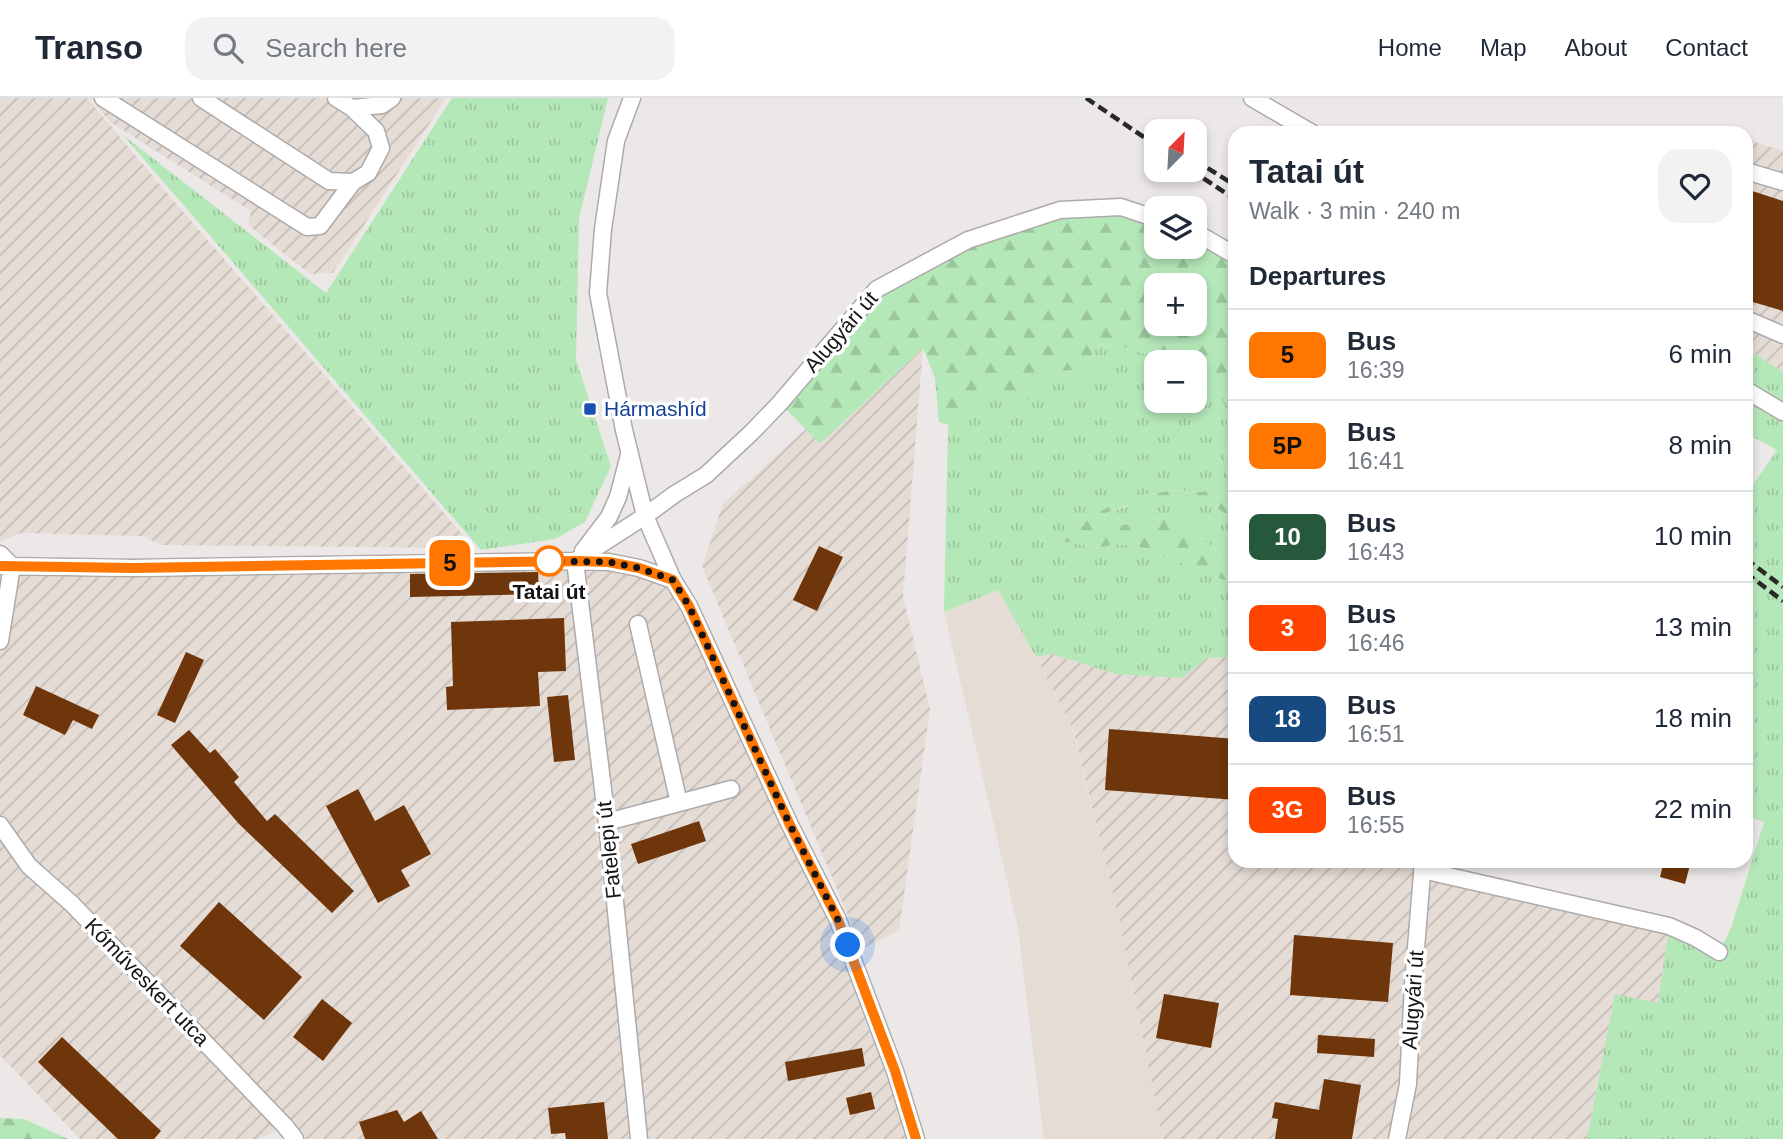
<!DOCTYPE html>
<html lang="en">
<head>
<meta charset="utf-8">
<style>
  :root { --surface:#fff; --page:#f2f2f3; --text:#1f2937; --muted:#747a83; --line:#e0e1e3 }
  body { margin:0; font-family:Arial,sans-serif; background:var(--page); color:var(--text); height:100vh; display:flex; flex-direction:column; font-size:26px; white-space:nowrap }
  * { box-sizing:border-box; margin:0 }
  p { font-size:23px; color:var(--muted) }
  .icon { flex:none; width:38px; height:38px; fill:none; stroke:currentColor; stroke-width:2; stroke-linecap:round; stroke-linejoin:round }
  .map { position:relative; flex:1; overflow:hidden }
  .sheet { position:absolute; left:1228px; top:28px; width:525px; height:742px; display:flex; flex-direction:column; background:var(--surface); border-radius:21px; box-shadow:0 4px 10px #0003 }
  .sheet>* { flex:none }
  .badge { padding:0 14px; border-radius:10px; font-size:24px; line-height:46px }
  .needle { width:46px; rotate:24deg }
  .fabs { position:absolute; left:1144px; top:21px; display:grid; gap:14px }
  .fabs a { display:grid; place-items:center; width:63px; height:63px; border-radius:14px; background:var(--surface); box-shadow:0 4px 10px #0003; font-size:35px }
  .you { position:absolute; width:35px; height:35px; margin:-18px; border:5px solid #fff; border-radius:50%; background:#1a73e8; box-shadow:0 0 0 10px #1a73e833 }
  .map>.badge { position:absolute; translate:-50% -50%; box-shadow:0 0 0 4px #fff }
  h2 { padding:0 21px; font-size:26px; line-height:63px }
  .round { display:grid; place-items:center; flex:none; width:74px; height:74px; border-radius:21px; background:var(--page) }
  .head { display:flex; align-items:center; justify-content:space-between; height:119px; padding:0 21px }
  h1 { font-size:33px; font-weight:600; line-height:52px }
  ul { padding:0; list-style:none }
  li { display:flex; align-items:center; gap:21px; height:91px; padding:0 21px; border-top:2px solid var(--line) }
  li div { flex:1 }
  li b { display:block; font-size:26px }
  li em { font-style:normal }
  li .badge { min-width:77px; font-weight:700; text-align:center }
  header { display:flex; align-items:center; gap:42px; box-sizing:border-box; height:98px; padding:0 35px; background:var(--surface); border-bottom:2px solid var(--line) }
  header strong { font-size:33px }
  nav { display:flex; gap:38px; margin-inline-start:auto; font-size:24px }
  .search { width:490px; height:63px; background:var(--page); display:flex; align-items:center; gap:18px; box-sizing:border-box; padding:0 24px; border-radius:21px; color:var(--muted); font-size:26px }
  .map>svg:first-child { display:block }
  .built { fill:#e6dcd6 }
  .industrial { fill:url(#industrial-furrows) }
  .grass { fill:url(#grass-tufts) }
  .forest { fill:url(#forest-firs); fill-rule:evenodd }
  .building { fill:#6e360a }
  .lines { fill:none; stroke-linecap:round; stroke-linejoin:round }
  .minor-casing { stroke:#adaaa9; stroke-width:19 }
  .minor { stroke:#fff; stroke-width:16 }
  .rail { stroke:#2b2828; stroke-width:4.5; stroke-dasharray:10 5; stroke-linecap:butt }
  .line-casing { stroke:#fff; stroke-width:16 }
  .line { stroke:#ff7701; stroke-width:10 }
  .walk { stroke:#151313; stroke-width:7; stroke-dasharray:0 12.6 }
  .transit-dot { fill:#1a4fb4; stroke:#fff; stroke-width:2.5 }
  .stop-dot { fill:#fff; stroke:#ff7701; stroke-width:3.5 }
  .labels { text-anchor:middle; stroke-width:7; stroke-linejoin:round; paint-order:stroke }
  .street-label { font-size:21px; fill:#151313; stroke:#fff }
  .transit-label { font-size:21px; fill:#164399; stroke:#fff; text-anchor:start }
  .stop-label { font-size:21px; font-weight:bold; fill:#151313; stroke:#fff }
</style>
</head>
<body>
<header>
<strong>Transo</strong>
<div class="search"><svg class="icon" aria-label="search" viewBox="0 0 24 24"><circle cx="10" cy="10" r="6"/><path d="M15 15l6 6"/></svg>Search here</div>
<nav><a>Home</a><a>Map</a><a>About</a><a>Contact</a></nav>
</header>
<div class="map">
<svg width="1783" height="1041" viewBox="0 0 1783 1041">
  <defs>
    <pattern id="industrial-furrows" width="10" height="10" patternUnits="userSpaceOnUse" patternTransform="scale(1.75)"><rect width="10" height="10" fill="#e6dcd6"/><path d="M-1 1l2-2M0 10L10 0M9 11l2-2" fill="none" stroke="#c4bcb7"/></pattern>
    <pattern id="grass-tufts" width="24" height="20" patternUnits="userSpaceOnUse" patternTransform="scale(1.75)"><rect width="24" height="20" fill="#b5e8b9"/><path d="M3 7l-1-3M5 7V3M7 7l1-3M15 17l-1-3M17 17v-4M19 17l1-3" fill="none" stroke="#9bc69e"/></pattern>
    <pattern id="forest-firs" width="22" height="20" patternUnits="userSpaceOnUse" patternTransform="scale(1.75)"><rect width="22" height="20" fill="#b5e8b9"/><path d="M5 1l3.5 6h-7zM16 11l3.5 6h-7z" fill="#9bc69e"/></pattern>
  </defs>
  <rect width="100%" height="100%" fill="#ece8e7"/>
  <path class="built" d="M998,492L1036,559L1072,629L1120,825L1163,1041H1044L1018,830L944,514Z"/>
  <path class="industrial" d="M0,0H87L167,95L474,450L160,447L143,438L20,435L0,444Z
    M90,0H446L333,175L310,176L248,127L251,113L110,24Z
    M1746,41L1783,53V274L1747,251Z
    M923,250L903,498L930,611L899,832L862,851L702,468L723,406L806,331L821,345Z
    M575,463L673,482L838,822L916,1041H291L285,1028L259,1041H80L0,957V469Z
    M1052,556L1116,576L1207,560L1235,559L1236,763H1423L1422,771L1669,828L1658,905L1615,897L1587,1041H1163L1120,825L1073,630L1036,559Z"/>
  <path class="grass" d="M452,0H608L579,121L576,262L611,368L585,424L555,441L481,452L123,37L326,195Z
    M1118,247L1171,264H1157V303H1195V276L1213,287L1225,307L1229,341L1224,363L1225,389L1202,394L1176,392L1130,399L1101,413L1064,438L1035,440L1045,444H1069L1098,450L1115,446L1137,448L1224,482L1235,480V559L1207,560L1182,580L1116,576L1052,556L1036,559L998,492L944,514L948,328L961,305L989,296H1035L1040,277L1070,272L1086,277L1095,248Z
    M1747,251L1783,274V1041H1587L1615,896L1658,905L1669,828L1720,854L1732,827L1764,724L1747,718L1746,397L1777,352L1747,336Z
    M1194,396L1211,407L1235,421V467L1202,441L1184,422C1177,421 1168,419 1161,419C1141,421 1124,434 1104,423L1106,415L1127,408L1132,403Z"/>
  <path class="forest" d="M1121,109L1157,121V149H1195V134L1235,158V421L1211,407L1194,396L1132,403L1127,407L1106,415L1104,422C1124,434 1141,421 1161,419C1168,419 1177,421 1185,422L1202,441L1235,467V480L1224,482L1137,448L1115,446L1098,450L1069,444H1045L1031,440L1064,438L1101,413L1129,399L1176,392L1202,394L1224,389V363L1229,341L1225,307L1213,287L1195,276V264H1171L1118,247L1095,248L1086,277L1070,272L1040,277L1035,296L1019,309L989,296L962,305L948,327L939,324L935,280L923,250L820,346L780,305L877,191L925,164L1060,112ZM1157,187H1195V226H1157Z
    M0,1020L24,1021L68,1041H0Z"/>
  <path class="building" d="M1746,91L1783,103V213L1746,202Z
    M819,448L843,459L817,513L793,502Z
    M538,474L539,496L410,499V476Z
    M564,520L566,573L538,574L540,608L447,612L446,589L453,588L451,524Z
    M186,554L204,562L175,625L157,617Z
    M36,588L99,617L92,631L73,622L65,637L23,617Z
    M568,597L575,662L554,664L547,599Z
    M1109,631L1236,641V702L1105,692Z
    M189,632L210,655L215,651L239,679L234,684L267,723L275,716L354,793L332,815L239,726L171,647Z
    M358,691L375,723L404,707L431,756L401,772L410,788L378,805L326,708Z
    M699,723L706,743L638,766L631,746Z
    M1664,763H1691L1685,786L1660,779Z
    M219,804L302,879L264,922L180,848Z
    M1294,837L1393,845L1388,904L1290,897Z
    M1164,896L1219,905L1211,950L1156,940Z
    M322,901L352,925L323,963L293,939Z
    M1318,937L1375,941L1374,959L1317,955Z
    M62,939L161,1033L154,1041H118L38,964Z
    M862,950L865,968L788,983L785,964Z
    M1324,981L1361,987L1352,1041H1275L1278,1021L1272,1020L1275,1004L1319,1012Z
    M871,994L875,1011L850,1017L846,1000Z
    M604,1004L608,1041H566L565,1035L551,1036L548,1010Z
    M397,1012L404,1024L421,1013L438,1041H365L359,1024Z"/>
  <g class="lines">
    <defs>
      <path id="minor" d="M103,0L307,129L320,128L353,84
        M201,0L329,83L353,84L368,75L381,50L376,33L352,10L336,0
        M632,0L616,43L603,131L598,195L624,332L645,418L673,482L689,508L789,725L838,822L895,973L916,1041
        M1252,0L1312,35
        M352,10L382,7L392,0
        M1746,73L1783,84
        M1195,134L1236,158
        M1746,221L1783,237
        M1746,292L1783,314
        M583,453L609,419L618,399L629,357
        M0,456L12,468L0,543
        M575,463L645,418L675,396L706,377L752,334L780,305L877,191L968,142L1060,112L1121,109L1157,121
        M575,463L607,724L639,1041
        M0,468L134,470L575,463L609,464L639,470L673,482
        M679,705L731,691
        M607,724L679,705L638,526
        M0,727L29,768L72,806L285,1028L295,1041
        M1422,772L1669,828L1696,840L1719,854
        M1397,1041L1408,986L1413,887L1423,763"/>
    </defs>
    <use href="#minor" class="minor-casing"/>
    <use href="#minor" class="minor"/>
    <path class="rail" d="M1086,0L1157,48
      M1195,62L1236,88
      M1191,72L1236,102
      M1746,461L1783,489
      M1746,475L1783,503"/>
  </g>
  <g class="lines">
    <defs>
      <path id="line" d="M0,468L134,470L576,463L609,464L639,470L673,482L689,508L789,725L838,822L895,973L916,1041"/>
    </defs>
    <use href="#line" class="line-casing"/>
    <use href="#line" class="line"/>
    <path class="walk" d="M549,463L609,464L639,470L673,482L689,508L789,725L838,822L848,847"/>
  </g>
  <rect class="transit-dot" x="583" y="304" width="14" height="14" rx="3.5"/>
  <circle class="stop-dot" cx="549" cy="463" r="14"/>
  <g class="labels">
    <g class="street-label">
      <text transform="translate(841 234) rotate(-49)" y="7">Alugyári út</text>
      <text transform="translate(609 752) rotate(-96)" y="7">Fatelepi út</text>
      <text transform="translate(147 884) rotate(46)" y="7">Kőműveskert utca</text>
      <text transform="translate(1413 902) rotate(-86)" y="7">Alugyári út</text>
    </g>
    <g class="transit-label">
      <text x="604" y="318">Hármashíd</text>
    </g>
    <g class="stop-label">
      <text x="549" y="501">Tatai út</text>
    </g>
  </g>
</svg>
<div class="fabs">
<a><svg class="needle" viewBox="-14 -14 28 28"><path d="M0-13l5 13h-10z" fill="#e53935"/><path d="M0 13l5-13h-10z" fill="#747a83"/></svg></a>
<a><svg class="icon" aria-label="layers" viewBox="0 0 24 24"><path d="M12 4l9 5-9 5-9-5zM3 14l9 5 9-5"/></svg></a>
<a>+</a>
<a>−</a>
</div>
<div class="you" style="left:848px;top:847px"></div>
<b class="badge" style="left:450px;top:465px;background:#ff7701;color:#111">5</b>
<section class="sheet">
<div class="head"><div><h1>Tatai út</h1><p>Walk · 3 min · 240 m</p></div><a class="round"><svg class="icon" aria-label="heart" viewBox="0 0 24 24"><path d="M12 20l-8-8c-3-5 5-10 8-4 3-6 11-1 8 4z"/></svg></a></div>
<h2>Departures</h2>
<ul>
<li><span class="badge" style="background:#ff7701;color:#111">5</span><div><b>Bus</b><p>16:39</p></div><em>6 min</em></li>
<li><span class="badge" style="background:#ff7701;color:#111">5P</span><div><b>Bus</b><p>16:41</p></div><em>8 min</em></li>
<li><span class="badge" style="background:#26583d;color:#fff">10</span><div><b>Bus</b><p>16:43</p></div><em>10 min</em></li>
<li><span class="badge" style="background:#f40;color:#fff">3</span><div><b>Bus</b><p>16:46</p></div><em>13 min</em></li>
<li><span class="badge" style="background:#174a81;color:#fff">18</span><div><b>Bus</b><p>16:51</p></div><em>18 min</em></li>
<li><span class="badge" style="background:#f40;color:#fff">3G</span><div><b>Bus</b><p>16:55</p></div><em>22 min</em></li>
</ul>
</section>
</div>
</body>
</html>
